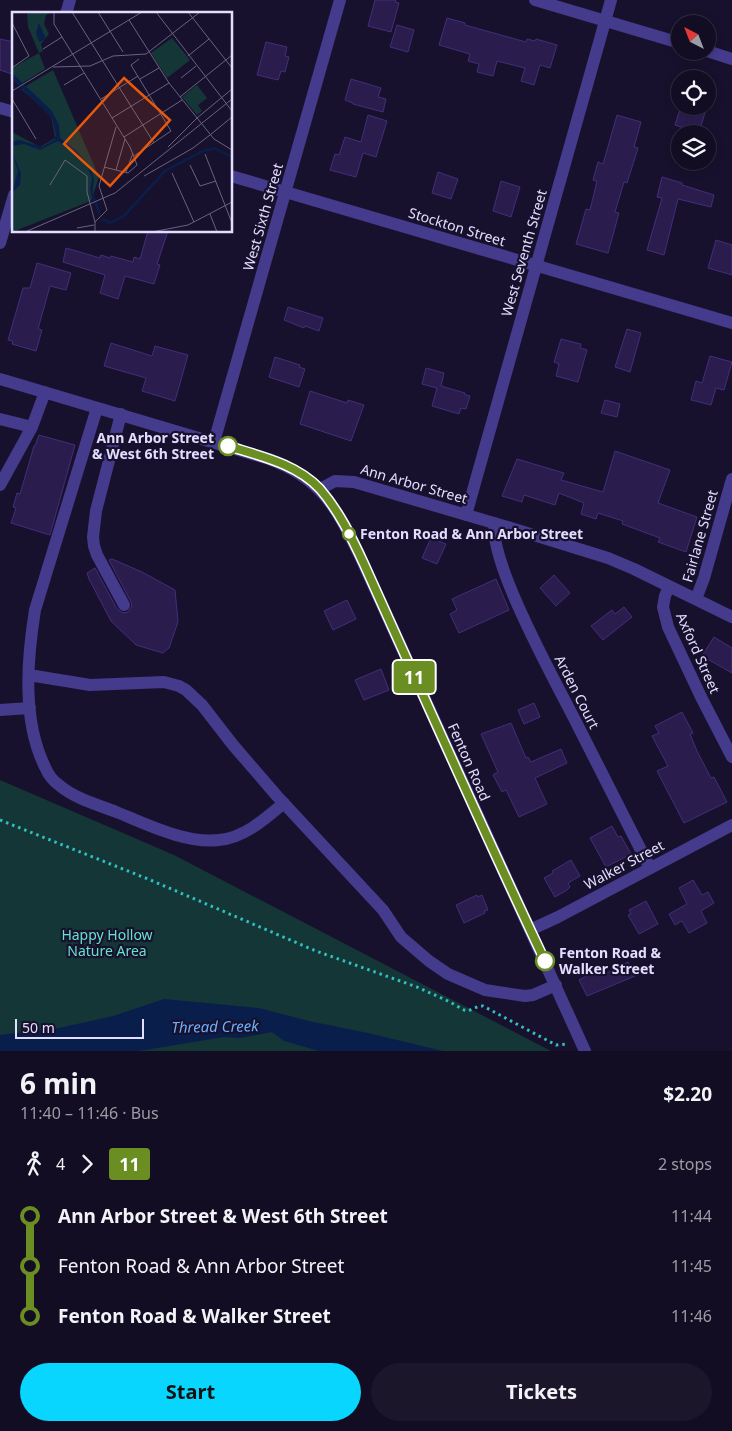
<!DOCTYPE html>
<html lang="en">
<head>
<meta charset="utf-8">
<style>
  :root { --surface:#120d22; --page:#1b162a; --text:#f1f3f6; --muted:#9c9ca5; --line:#312d40; --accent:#09d6ff }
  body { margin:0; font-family:"Noto Sans",sans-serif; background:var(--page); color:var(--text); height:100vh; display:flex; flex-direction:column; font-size:19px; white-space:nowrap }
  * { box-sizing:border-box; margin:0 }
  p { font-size:16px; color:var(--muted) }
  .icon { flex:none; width:28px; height:28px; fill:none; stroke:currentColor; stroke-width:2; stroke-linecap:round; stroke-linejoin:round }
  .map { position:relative; height:1051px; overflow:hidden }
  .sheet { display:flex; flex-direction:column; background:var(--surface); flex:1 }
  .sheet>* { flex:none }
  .badge { padding:0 10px; border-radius:4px; font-size:18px; line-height:32px }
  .needle { width:32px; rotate:318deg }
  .controls { position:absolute; left:671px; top:15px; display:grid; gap:10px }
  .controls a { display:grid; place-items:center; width:45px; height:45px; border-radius:50%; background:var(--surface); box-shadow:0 2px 8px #0003,0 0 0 1px var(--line); font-size:25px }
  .scale { position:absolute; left:15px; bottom:12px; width:129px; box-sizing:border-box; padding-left:5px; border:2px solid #e3ddff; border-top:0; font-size:14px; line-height:18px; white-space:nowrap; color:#e3ddff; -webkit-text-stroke:4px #18112d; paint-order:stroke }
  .map>.badge { position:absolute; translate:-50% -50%; box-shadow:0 0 0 2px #fff }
  .legs { display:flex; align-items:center; gap:8px; height:55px; padding:0 20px; font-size:16px }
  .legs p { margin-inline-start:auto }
  .summary { display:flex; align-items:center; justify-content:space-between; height:85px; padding:0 20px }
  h1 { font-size:28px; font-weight:700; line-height:38px }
  .cta { display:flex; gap:10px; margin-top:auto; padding:10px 20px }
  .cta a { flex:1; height:58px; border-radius:30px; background:var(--accent); color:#111; font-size:20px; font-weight:700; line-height:58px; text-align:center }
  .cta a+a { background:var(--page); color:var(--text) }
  ul { padding:0 20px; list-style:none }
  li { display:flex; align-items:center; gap:18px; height:50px; font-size:19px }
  li i { display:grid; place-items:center; width:8px; height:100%; margin:0 6px; background:currentColor }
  li i::after { content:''; width:12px; height:12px; margin:-6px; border:4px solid; border-radius:50%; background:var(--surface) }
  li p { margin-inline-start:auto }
  li:first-child i { background:linear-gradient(#0000 50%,currentColor 0) }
  li:last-child i { background:linear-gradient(currentColor 50%,#0000 0) }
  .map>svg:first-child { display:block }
  .green { fill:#143637 }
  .water { fill:#0a1e4c }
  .building { fill:#2a1d4e; stroke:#422e7a }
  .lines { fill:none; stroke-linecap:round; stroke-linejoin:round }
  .path { stroke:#2fc0c1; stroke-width:3; stroke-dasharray:2.5 4; stroke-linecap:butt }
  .minor { stroke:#443b8c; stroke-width:12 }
  .line-1-casing { stroke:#fff; stroke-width:11 }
  .line-1 { stroke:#6b8e23; stroke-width:8 }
  .stop-1-dot { fill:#fff; stroke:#6b8e23; stroke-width:2.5 }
  .labels { text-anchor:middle; stroke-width:4.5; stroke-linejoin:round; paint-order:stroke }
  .street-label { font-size:14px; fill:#e3ddff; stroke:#18112d }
  .stop-label { font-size:14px; font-weight:bold; fill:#e3ddff; stroke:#18112d; text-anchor:start }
  .park-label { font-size:14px; fill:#64e3cc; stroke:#18112d }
  .water-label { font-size:15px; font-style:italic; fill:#6bb1ff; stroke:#18112d }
  .inset-river { fill:none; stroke:#0a1e4c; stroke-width:2.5 }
  .inset-road { fill:none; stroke:#696381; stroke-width:1 }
  .view { fill:#e8590c; fill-opacity:0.15; stroke:#e8590c; stroke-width:2.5 }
  .inset-edge { fill:none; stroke:#e3ddff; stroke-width:2.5 }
</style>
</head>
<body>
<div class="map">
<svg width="732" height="1051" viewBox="0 0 732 1051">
  <rect width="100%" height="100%" fill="#18112d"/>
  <path class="green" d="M0,780L174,855L551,1051H0Z"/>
  <path class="water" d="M164,999L259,1008L309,1021L368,1033L443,1051H319L284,1041L272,1032L240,1038L224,1037L139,1051H0V1035L59,1028L113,1016Z"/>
  <path class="building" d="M375,0H396L395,2L399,3L391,32L368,26Z
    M447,18L465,23V25L526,42L527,39L535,41L536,39L557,45L550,68L540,65L534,85L521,81L525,68L497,61L493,76L477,72L479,64L468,61L470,54L439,45Z
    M397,25L414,30L408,52L390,47Z
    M0,39L14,42V66L12,74L0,70Z
    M266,42L287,47L285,56L289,57L285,72L281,71L278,80L257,75Z
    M351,79L381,88L378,97L386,99L383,112L353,104V103L345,100Z
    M681,106H707L699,133L675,125Z
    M368,115L387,121L376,157L363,153L356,177L330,170L335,154L339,155L345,137L361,142Z
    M617,115L641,122L634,147L638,148L627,183L624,182L615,212L619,213L608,253L576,244L586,209L590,210L597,181L593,180L598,162L603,164Z
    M438,172L458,179L451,199L432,193Z
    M662,177L682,183V185L714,195L711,207L678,199L664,255L647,250L662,198L657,197Z
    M501,181L520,187L511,217L493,211Z
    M148,231H168L157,264L160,265L154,284L125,276L118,299L100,293L105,275L63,262L66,248L100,258L101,255L110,258L111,256L133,262L134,257L140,259Z
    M716,240L732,245V275L708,268Z
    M37,263L71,273L66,290L50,286L38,329L42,330L36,351L12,344L13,341L8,340L23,288H30Z
    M288,307L323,318L319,331L305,326L304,328L284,320Z
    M627,329L641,333L630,372L615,367Z
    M561,339L581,344L580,348L587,350L578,382L556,376L559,364L554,362Z
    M111,343L152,356L155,346L188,355L175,401L142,391L146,378L104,366Z
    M710,356L732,362L724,390L716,388L711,405L691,400L696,381L702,383Z
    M275,357L300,365L299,367L305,369L299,387L269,377Z
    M426,368L444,373L441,386L465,393V395L470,396L466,409L461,408L459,414L432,406L437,388L422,384Z
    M310,391L347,403L348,400L364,405L351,441L300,424Z
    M605,400L620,404L617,417L601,413Z
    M39,435L75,445L50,535L11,523L16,508L13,507L17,493L20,494L34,446H35Z
    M615,451L670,470L658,503L697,517L686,552L658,542L660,538L622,524L623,521L598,513L596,519L581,514L584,503L559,493L555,505L524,495L522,502L502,496L517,459L564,473L561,480L603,492Z
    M431,538L446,544L437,564L422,558Z
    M112,559L142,572L175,590L178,622L169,648L163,653L136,645L111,621L89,579L87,573L95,568L117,609L123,613L128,612L132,606L131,602L109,560Z
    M554,575L570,593L556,606L540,588Z
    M496,579L509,610L459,633L450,614L457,610L452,599Z
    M347,600L356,619L333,630L324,611Z
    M624,607L632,617L603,640L591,626L612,610L615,614Z
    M714,637L732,648V673L702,656Z
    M381,669L389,690L364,700L355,680Z
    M534,703L540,717L524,724L518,710Z
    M682,712L693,733L690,734L697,751L711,778L714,777L727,802L684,823L657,771L668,766L652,736L659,733L655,726Z
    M511,723L526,758L528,757L531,762L561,749L567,763L535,778L547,804L519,817L506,790L502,792L493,775L498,772L481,734Z
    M612,826L618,837L621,836L631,854L606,867L590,838Z
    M571,860L580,876L568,883L570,887L567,890L555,897L544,878L553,873L552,871Z
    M693,880L702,895L708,892L714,903L701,911L707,923L689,933L682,921L675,925L669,914L687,904L679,888Z
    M477,895L478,897L482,895L488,910L484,911L485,913L464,923L456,905Z
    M646,901L658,924L639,934L628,915L631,914L629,910Z
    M628,962L635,976L587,996L579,980L600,969L603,975Z"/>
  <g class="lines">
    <path class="path" d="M0,820L148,879L316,951L417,987L448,1001L464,1010L468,1011L479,1006H483L556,1045L568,1044"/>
    <path class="minor" d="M535,0L680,43
      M66,14L70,0
      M707,51L732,59
      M0,108L14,112
      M231,176L732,323
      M0,243L14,195
      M0,379L269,459C321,478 336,507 359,554L585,1051
      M97,408L35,610C27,660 22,720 45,767C48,774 53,781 59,785C74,798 95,804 114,811C144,823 185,844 219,840C244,838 265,819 284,803
      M121,414L96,511L93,537L94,546L97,555L124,605
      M0,419L32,427
      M214,442L340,0
      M0,485L32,427L45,392
      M320,489L335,481L354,482L511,528L608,558L634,569L732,617
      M466,515L611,0
      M495,523C487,560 559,688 578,726C602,773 626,821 650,868
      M669,586L665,596L663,607L668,627L701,697L732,757
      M696,599L704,578L732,479
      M29,675L90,685L164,682L179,686L186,690L202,705L233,745L277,796L383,910L401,937L429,961L448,974L485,990L525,996L533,995L556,985
      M0,710L30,708
      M530,930L558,917L732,825"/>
  </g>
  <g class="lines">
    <defs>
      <path id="line-1" d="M228,446C260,456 297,464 320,489C339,511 352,538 364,564C376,591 388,617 400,644C448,750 495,856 545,961"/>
    </defs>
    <use href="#line-1" class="line-1-casing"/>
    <use href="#line-1" class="line-1"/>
  </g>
  <g class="stop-1-dot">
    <circle cx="228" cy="446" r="9"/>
    <circle cx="349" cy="534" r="6"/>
    <circle cx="545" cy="961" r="9"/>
  </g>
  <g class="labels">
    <g class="street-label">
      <text transform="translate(263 217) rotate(-74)" y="5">West Sixth Street</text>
      <text transform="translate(457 227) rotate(17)" y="5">Stockton Street</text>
      <text transform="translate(524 253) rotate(-74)" y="5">West Seventh Street</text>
      <text transform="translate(414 484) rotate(16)" y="5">Ann Arbor Street</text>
      <text transform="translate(700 536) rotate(-74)" y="5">Fairlane Street</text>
      <text transform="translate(698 653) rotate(66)" y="5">Axford Street</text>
      <text transform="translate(577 692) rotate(63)" y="5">Arden Court</text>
      <text transform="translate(469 762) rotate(66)" y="5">Fenton Road</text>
      <text transform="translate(624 865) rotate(-28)" y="5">Walker Street</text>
    </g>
    <g class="stop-label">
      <text x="214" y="443" text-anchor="end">Ann Arbor Street<tspan x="214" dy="16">&amp; West 6th Street</tspan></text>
      <text x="360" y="539">Fenton Road &amp; Ann Arbor Street</text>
      <text x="559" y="958">Fenton Road &amp;<tspan x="559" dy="16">Walker Street</tspan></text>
    </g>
    <g class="park-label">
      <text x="107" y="940">Happy Hollow<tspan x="107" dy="16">Nature Area</tspan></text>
    </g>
    <g class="water-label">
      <text transform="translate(215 1027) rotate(-1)" y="5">Thread Creek</text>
    </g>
  </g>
  <g transform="translate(12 12)">
    <rect width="220" height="220" fill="#18112d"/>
    <path d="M15,0H41L34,3L32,12L37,22L29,32L31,39L27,41L33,57L9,72L0,63V56L27,41L16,15ZM160,26L178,48L155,66L139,41ZM41,58L87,165L79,189L0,220V120L28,135L43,126L39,103L9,77ZM185,73L195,86L186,93L190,99L185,103L170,85Z" fill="#143637"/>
    <path d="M27,11L34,27L27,30L24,21ZM0,61L40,99L47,113L48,126L65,139L79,157L82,168L80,186L78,178L80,166L76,156L70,147L46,129L28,138L12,132L0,134V130L7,128L30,135L42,128L44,123L40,106L0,67ZM0,140L9,161L8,173L0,181L6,159Z" fill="#0a1e4c"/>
    <path class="inset-river" d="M80,182L88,202M91,207L98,211L112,204L153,159L189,140L202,136L220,145"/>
    <path class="inset-road" d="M42,0V12L118,135L125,153L116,161L92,155M60,0L142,131M86,0L111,40M144,0L220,99M176,0L220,56M117,8L157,71L202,127L220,138M0,11L17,44L1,55M31,37L50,25M176,44L197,27M41,55L78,54L101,44L134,42L188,0M169,66L184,54M128,67L147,56M52,73L72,61M0,79L130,0M168,85L220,43M0,87L24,127M89,87L126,64M100,106L157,71M185,106L220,77M198,123L220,105M112,125L170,88M156,135L185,106M193,142L220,211M122,144L159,119L119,53L127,47M178,153L188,174L204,169M104,158L113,127M114,160L121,141M160,161L182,210M132,164L181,136L198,123M38,173L53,148L75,164V180L83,210M198,202L205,220M65,216L82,213M13,220L103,181L220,87M83,220V210L95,198L87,174L104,115M140,220L176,213L220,190"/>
    <path class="view" d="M112,66L158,108L98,174L52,132Z"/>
    <rect width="220" height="220" class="inset-edge"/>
  </g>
</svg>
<div class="controls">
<a><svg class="needle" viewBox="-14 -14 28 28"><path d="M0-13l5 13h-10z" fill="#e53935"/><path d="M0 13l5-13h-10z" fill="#9c9ca5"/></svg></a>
<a><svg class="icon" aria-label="locate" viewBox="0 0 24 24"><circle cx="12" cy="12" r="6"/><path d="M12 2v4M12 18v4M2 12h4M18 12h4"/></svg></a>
<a><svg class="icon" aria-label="layers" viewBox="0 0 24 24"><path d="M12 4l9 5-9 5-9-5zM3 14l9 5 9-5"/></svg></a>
</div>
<div class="scale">50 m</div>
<b class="badge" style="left:414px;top:677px;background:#6b8e23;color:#fff">11</b>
</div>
<section class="sheet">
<div class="summary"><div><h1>6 min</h1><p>11:40 – 11:46 · Bus</p></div><b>$2.20</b></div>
<div class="legs"><svg class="icon" aria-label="walk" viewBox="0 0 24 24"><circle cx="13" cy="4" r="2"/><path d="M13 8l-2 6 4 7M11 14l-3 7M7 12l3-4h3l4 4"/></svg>4<svg class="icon" aria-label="forward" viewBox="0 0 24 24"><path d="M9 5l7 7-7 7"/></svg><b class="badge" style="background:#6b8e23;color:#fff">11</b><p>2 stops</p></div>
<ul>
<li><i style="color:#6b8e23"></i><b>Ann Arbor Street &amp; West 6th Street</b><p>11:44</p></li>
<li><i style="color:#6b8e23"></i><span>Fenton Road &amp; Ann Arbor Street</span><p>11:45</p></li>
<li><i style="color:#6b8e23"></i><b>Fenton Road &amp; Walker Street</b><p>11:46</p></li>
</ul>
<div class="cta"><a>Start</a><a>Tickets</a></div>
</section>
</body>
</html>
